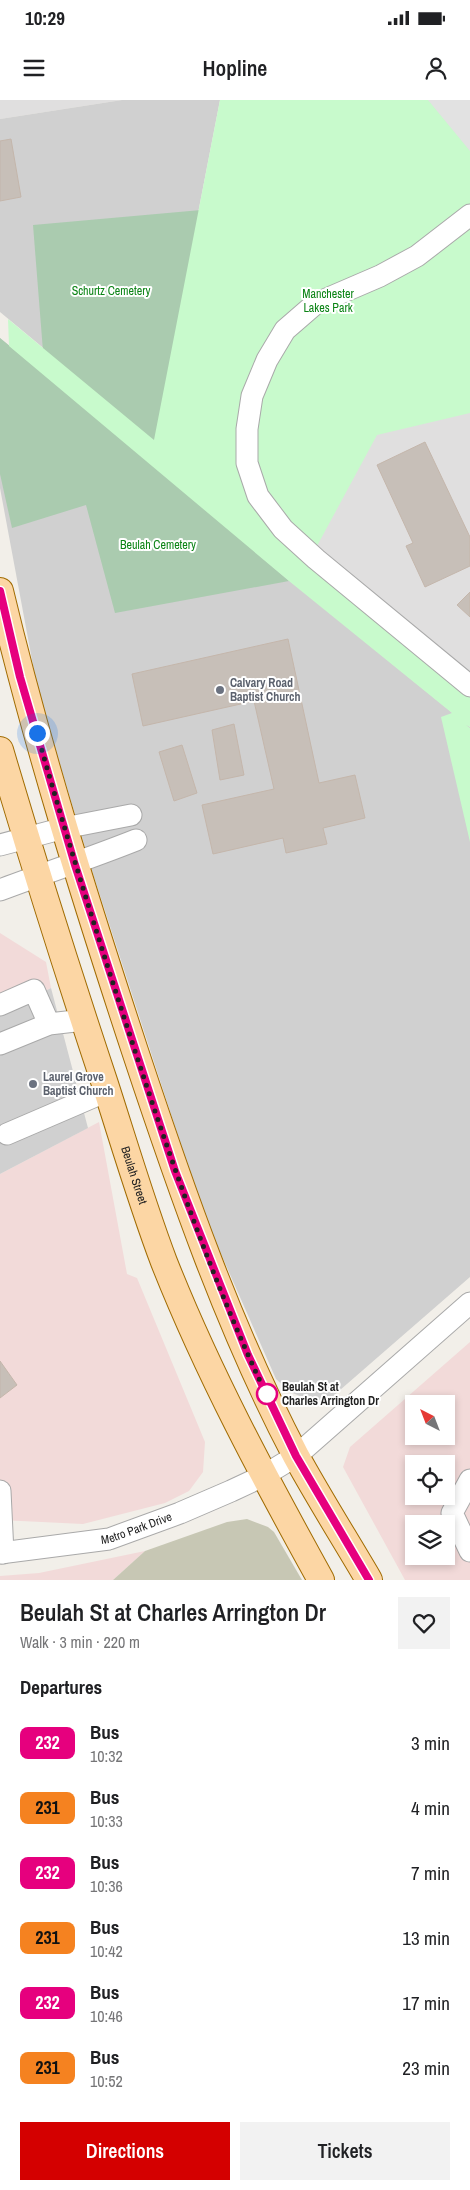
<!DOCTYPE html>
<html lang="en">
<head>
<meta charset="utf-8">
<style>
  :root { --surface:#fff; --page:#f2f2f2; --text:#202124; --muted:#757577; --accent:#d40000 }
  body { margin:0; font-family:"Archivo Narrow",sans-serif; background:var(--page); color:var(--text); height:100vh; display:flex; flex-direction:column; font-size:19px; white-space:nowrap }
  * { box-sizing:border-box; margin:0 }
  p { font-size:16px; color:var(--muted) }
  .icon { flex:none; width:28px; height:28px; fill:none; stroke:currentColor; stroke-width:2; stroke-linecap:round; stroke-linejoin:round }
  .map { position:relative; height:1480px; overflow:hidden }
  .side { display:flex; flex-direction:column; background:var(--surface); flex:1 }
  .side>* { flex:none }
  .badge { padding:0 10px; border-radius:8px; font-size:18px; line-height:32px }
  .needle { width:32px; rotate:318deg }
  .controls { position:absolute; left:405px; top:1295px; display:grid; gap:10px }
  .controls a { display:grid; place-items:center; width:50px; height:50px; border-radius:0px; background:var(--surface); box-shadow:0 2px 8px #0003; font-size:25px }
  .you { position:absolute; width:25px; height:25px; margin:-12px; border:4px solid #fff; border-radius:50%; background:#1a73e8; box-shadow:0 0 0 8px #1a73e833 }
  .map>.badge { position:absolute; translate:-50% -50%; box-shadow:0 0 0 2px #fff }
  h2 { padding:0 20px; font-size:19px; line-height:45px }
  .round { display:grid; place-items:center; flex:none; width:52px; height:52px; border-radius:0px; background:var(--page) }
  .head { display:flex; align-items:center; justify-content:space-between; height:85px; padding:0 20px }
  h1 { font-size:24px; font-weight:600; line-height:38px }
  .button { display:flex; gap:10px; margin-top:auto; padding:10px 20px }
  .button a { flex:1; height:58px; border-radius:0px; background:var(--accent); color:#fff; font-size:20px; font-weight:600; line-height:58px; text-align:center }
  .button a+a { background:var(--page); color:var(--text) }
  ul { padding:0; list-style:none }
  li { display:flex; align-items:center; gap:15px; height:65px; padding:0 20px }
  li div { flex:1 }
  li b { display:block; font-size:19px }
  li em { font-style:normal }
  li .badge { min-width:55px; font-weight:700; text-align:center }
  .status { display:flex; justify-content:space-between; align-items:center; height:35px; padding:0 25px; background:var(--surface); direction:ltr }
  .status svg { height:14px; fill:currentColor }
  header { display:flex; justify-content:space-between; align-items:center; height:65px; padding:0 20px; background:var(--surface); font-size:22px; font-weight:600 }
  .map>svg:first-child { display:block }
  .residential { fill:#e0dfdf }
  .commercial { fill:#f2dad9; fill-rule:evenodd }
  .religious { fill:#d0d0d0 }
  .construction { fill:#c7c7b4 }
  .cemetery { fill:#aacbaf }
  .park { fill:#c8facc }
  .parking { fill:#e2e2e2 }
  .building { fill:#c7bfb8; stroke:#c4b6ab }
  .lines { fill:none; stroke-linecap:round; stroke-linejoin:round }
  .minor-casing { stroke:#a9a9a9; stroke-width:23 }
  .major-casing { stroke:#a06b00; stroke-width:28 }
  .minor { stroke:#fff; stroke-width:21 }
  .major { stroke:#fcd6a4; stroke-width:26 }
  .line-casing { stroke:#fff; stroke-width:11 }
  .line { stroke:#e6007e; stroke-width:8 }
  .walk { stroke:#222; stroke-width:5; stroke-dasharray:0 9 }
  .worship-dot { fill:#6b7280; stroke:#fff; stroke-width:2 }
  .stop-dot { fill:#fff; stroke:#e6007e; stroke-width:2.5 }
  .labels { text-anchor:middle; stroke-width:4; stroke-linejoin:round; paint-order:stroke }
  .park-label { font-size:12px; fill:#0c8416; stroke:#fff }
  .worship-label { font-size:12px; font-weight:bold; fill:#5b616d; stroke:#fff; text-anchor:start }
  .street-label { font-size:12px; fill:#222; stroke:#fff }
  .stop-label { font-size:12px; font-weight:bold; fill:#222; stroke:#fff; text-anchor:start }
</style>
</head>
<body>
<div class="status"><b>10:29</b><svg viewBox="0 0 49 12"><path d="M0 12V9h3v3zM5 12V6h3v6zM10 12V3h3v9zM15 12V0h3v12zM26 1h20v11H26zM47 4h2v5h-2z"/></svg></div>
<header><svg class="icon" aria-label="menu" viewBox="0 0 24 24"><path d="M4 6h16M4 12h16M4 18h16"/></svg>Hopline<svg class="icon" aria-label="person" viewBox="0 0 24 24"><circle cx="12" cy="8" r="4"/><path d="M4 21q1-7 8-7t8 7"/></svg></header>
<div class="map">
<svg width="470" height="1480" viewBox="0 0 470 1480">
  <rect width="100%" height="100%" fill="#f2efe9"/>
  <path class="residential" d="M0,0H122L0,19Z
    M470,310V574L315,444L374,334Z"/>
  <path class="commercial" d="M0,833L46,862L51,888L0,915Z
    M99,1022L127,1174L137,1178L205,1342L203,1372L189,1391L165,1403L83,1424L0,1420V1074Z
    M470,1242V1480H405L343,1367L350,1347ZM414,1304H446V1336H414ZM414,1364H446V1396H414ZM414,1424H446V1456H414Z
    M145,1451L113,1480H0V1476L39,1473Z"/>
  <path class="religious" d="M122,0H220L154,340L0,212V19Z
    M0,238L294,484L470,627V1177L332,1297L316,1301L305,1298L290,1292L276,1279L203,1113L94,777L38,592L0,388Z
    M51,888L88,1028L0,1074V915Z"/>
  <path class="construction" d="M247,1419L268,1427L274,1432L302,1480H113L145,1451L227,1422Z"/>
  <path class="cemetery" d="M201,110L155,342L43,251L33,125Z
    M0,238L151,362L289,481L115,513L86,405L12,428L0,374Z"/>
  <path class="park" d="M220,0H470V313L377,335L317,446L470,574V627L466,625L470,628V742L441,617L452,613L289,481L9,246L8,219L154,340Z"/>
  <path class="parking" d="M428,0H470V51Z"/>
  <path class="building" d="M11,39L21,97L0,101V41Z
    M425,342L470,437V466L425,487L406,446L413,443L377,365Z
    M470,492V517L457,505Z
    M288,539L319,683L355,675L365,718L323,728L327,744L286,753L283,738L213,754L202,705L274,689L254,601L143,626L132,574Z
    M234,624L244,675L220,680L212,630Z
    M182,645L197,693L174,701L159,652Z
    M0,1261L17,1285L0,1298Z"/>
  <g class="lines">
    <defs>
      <g id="minor">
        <path d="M470,115L417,156L380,176L315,204L285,230L267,260L252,296L247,329V363L258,396L283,429L316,459L470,586"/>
        <path d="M0,745L64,728L131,715"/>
        <path d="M0,790C45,773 91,758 136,740"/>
        <path d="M0,905L34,890L49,924"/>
        <path d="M0,944L49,924L84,920"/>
        <path d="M7,1034L107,991"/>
        <path d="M470,1380L452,1413L470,1451"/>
        <path d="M0,1391L3,1453"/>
        <path id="s1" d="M0,1453L109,1439L180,1413L231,1391L263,1376L296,1356L470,1203"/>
      </g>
      <g id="major">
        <path d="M0,491C37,646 85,799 135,951C180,1087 229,1229 296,1356C319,1398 345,1439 369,1480"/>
        <path id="s2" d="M0,650C33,762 68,873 105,984C124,1043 142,1104 164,1162C208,1273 264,1377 321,1480"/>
      </g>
    </defs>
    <use href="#minor" class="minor-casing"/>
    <use href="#major" class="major-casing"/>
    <use href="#minor" class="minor"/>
    <use href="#major" class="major"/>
  </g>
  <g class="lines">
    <defs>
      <path id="line" d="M0,491L20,577L75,765L175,1071L248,1255L296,1356L369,1480"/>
    </defs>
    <use href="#line" class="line-casing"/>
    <use href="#line" class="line"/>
    <path class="walk" d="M37,633C69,746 104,857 141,969C178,1081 218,1194 269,1300L267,1294"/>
  </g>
  <g class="worship-dot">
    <circle cx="220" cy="590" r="5"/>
    <circle cx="33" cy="984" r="5"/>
  </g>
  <circle class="stop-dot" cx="267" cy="1294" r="10"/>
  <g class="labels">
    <g class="park-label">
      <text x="111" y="195">Schurtz Cemetery</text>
      <text x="328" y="198">Manchester<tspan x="328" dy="14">Lakes Park</tspan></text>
      <text x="158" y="449">Beulah Cemetery</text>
    </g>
    <g class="worship-label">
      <text x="230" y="587">Calvary Road<tspan x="230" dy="14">Baptist Church</tspan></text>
      <text x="43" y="981">Laurel Grove<tspan x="43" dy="14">Baptist Church</tspan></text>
    </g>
    <g class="street-label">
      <text dy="4" stroke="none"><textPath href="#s2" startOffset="446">Beulah Street</textPath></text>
      <text dy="4" stroke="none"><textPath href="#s1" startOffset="139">Metro Park Drive</textPath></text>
    </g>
    <g class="stop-label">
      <text x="282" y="1291">Beulah St at<tspan x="282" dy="14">Charles Arrington Dr</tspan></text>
    </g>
  </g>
</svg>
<div class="controls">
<a><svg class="needle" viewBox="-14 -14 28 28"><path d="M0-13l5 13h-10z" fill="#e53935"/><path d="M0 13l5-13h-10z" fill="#757577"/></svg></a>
<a><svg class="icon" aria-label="locate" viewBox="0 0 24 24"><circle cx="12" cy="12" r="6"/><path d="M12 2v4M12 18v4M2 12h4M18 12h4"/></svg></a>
<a><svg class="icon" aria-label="layers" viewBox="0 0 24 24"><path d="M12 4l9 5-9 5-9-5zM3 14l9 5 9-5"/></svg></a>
</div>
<div class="you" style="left:37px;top:633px"></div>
</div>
<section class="side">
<div class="head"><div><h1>Beulah St at Charles Arrington Dr</h1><p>Walk · 3 min · 220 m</p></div><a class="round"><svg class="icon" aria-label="heart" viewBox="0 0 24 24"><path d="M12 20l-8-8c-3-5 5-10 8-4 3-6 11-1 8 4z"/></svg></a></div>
<h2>Departures</h2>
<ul>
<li><span class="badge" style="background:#e6007e;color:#fff">232</span><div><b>Bus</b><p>10:32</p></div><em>3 min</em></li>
<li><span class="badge" style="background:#f58220;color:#111">231</span><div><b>Bus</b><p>10:33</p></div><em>4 min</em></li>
<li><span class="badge" style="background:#e6007e;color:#fff">232</span><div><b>Bus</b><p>10:36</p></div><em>7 min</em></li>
<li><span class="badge" style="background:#f58220;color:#111">231</span><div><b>Bus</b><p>10:42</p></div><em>13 min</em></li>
<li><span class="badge" style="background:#e6007e;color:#fff">232</span><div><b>Bus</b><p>10:46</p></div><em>17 min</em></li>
<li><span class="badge" style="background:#f58220;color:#111">231</span><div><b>Bus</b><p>10:52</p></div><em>23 min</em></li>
</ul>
<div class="button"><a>Directions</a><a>Tickets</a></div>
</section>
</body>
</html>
